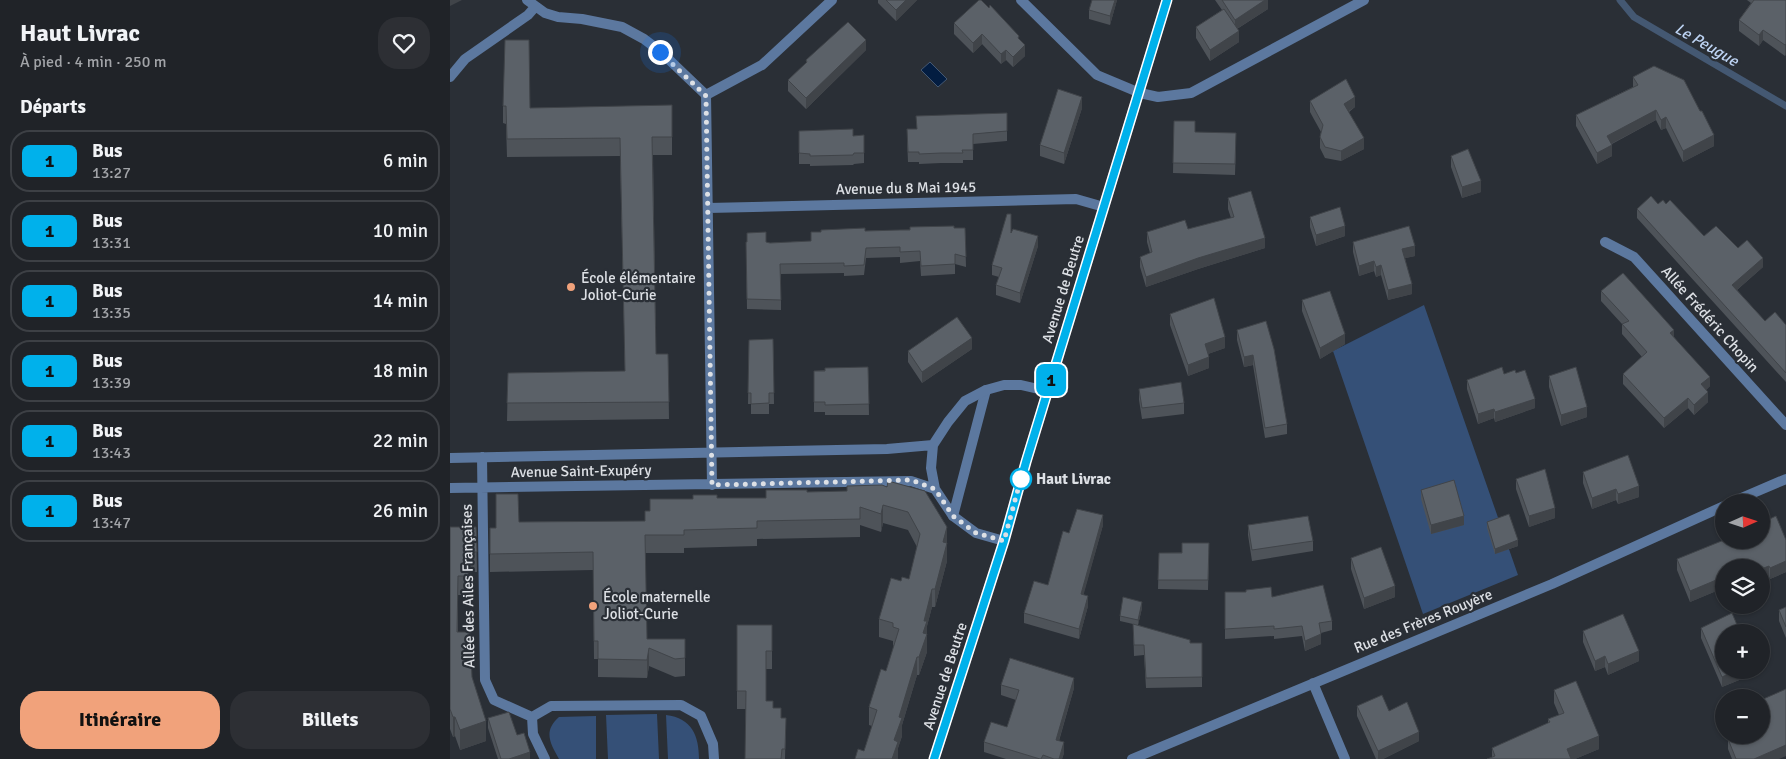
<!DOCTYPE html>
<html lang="fr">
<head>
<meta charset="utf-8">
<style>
  :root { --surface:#202328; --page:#2d2f34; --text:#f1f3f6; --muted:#a2a4a8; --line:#3d4045; --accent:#f1a27b }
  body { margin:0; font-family:Signika,sans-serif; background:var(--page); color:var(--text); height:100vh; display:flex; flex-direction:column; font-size:19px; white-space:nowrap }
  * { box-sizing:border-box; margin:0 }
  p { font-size:16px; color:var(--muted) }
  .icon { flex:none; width:28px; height:28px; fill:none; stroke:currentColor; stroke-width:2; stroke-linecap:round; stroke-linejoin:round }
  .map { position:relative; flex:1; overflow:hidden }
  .sheet { display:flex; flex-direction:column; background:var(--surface); width:450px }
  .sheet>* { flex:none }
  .badge { padding:0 10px; border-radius:8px; font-size:18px; line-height:32px }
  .needle { width:32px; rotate:87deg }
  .buttons { position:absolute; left:1265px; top:494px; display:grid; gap:10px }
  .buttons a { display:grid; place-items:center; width:55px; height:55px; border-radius:50%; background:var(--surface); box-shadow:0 1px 4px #0004,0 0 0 1px var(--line); font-size:25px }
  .you { position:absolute; width:25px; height:25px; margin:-12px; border:4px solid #fff; border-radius:50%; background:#1a73e8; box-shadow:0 0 0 8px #1a73e833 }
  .map>.badge { position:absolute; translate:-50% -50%; box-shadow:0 0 0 2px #fff }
  h2 { padding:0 20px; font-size:19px; line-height:45px }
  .round { display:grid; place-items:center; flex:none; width:52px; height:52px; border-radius:20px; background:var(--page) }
  .overview { display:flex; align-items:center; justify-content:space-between; height:85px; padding:0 20px }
  h1 { font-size:24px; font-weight:700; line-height:38px }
  .action { display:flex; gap:10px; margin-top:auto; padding:10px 20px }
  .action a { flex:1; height:58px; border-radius:20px; background:var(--accent); color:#111; font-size:20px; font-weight:700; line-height:58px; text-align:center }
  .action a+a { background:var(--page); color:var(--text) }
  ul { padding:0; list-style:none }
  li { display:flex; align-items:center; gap:15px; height:62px; margin:0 10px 8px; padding:0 10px; border:2px solid var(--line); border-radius:20px }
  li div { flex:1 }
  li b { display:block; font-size:19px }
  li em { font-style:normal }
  li .badge { min-width:55px; font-weight:700; text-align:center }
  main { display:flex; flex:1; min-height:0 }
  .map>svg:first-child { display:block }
  .green { fill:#355077 }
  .water { fill:#031d41; stroke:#445872 }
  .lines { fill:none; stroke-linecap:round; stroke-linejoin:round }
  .stream { stroke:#445872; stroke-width:7 }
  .lane { stroke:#5c789f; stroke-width:10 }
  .street { stroke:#5c789f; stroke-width:10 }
  .secondary { stroke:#74a1e0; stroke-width:10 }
  .wall { fill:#4e5359 }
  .shaded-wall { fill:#404449 }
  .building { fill:#5b6168; stroke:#404449 }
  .line-casing { stroke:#fff; stroke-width:11 }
  .line { stroke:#00b1eb; stroke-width:8 }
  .walk { stroke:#dde0e5; stroke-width:5; stroke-dasharray:0 9 }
  .poi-dot { fill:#f1a27b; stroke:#2a2f36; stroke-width:2 }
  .stop-dot { fill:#fff; stroke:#00b1eb; stroke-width:2.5 }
  .labels { text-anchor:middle; stroke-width:4.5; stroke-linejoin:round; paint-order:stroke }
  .street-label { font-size:15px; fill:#dde0e5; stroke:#2a2f36 }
  .poi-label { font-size:15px; fill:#dde0e5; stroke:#2a2f36; text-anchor:start }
  .stop-label { font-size:15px; font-weight:bold; fill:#dde0e5; stroke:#2a2f36; text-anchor:start }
  .water-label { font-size:16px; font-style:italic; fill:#bdd3f3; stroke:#2a2f36 }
</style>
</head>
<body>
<main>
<section class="sheet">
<div class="overview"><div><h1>Haut Livrac</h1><p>À pied · 4 min · 250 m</p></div><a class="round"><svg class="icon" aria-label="heart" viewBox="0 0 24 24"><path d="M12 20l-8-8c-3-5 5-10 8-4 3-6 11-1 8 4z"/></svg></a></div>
<h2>Départs</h2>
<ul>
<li><span class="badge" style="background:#00b1eb;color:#111">1</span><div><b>Bus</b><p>13:27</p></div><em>6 min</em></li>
<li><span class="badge" style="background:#00b1eb;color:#111">1</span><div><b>Bus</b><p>13:31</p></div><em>10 min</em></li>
<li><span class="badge" style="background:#00b1eb;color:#111">1</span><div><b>Bus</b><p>13:35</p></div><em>14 min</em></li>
<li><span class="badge" style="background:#00b1eb;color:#111">1</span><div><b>Bus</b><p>13:39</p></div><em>18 min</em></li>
<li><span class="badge" style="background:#00b1eb;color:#111">1</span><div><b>Bus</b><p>13:43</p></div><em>22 min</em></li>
<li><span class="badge" style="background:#00b1eb;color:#111">1</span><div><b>Bus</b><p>13:47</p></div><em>26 min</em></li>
</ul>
<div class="action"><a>Itinéraire</a><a>Billets</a></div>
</section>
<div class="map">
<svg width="1336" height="759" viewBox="0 0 1336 759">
  <rect width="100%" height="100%" fill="#2a2f36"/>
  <path class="green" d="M974,305L1068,575L973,614L883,351Z
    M207,714L209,759H158L156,715Z
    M216,715C242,718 249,736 249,759H218Z
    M146,716V759H109C100,743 93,731 109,717Z"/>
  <path class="water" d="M480,62L497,79L488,87L471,70Z"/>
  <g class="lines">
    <path class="stream" d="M1170,0L1184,17L1336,106"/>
    <path class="lane" d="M503,516L536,390"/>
    <path class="street" d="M77,0L95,13L108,17L132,19L172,27L194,39L211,52L256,95L262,485
      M571,0L647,75L690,93L708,97L741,93L914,0
      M0,77L15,59L78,15L85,7
      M256,95L312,65L382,0
      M258,208L626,199L654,207
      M1155,242L1184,257L1336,425
      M32,457L35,680L44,700L82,717
      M0,458L437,449L483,445
      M0,488L461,481L485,489
      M1282,502L1336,479
      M554,541L526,533L503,516L485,489L481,468L483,445L498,422L515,401L536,390L554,385H571L597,391
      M863,683L895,759
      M95,759L83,734L82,717L101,706L231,705L251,716L263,744L264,759
      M682,759L1102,584L1274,506"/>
    <path class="secondary" d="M484,759L554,541L576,462L717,0"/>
  </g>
  <path class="wall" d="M428,0H467L446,21L428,3Z
    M667,0L660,25L639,19V10Z
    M765,0H818V9L787,29L789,42L760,61L746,38V27L772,10Z
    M1297,0H1336L1335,56L1313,40L1309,46L1289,31V20L1301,3Z
    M504,23L569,39L575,56L563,67L556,60L551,64L532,44L523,53L504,34Z
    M416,50L356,109L338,91V80L356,63V60Z
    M1183,77L1264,146L1233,162L1216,128L1211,130L1206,120L1162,144V156L1147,164L1126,126V115L1183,87Z
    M860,101L905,107L899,112L914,149L891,161L875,158L870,148V137L871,132L860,112Z
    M53,106L80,108L222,137V155H203L206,354H218L219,419L57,421L58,373L175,371L170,156L57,157L56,124L53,123Z
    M632,108L614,164L590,156V145Z
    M724,121L745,132L786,144L785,175L723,173Z
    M349,131L403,136L414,135V163L404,164L403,165L360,166V164H349Z
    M557,131V141L523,144V160H513V163H491L469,164V162H458L457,139Z
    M1001,156L1031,192L1012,198L1001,167Z
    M778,198L815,248L748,269L696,287L690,267V257L700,253L697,242V232L738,229L781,218L778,209Z
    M1208,204L1254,236L1288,248L1313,267L1287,290L1315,321L1336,325V382L1187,218V209Z
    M860,217L895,236L866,246L860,227Z
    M515,228L516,267L505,264V274L471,276L470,261L450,263V257L416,258L414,275L394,276V273L331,274V310L297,309L296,242H297V233L316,242L320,243L361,241L415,231Z
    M561,233L588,246L570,303L546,295V285L549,277L542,275V265Z
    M903,242L965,256L955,258L962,294L938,300L931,275L926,277L924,271L909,276L903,252Z
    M1151,291L1224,337L1260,386L1256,390L1258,402L1244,415L1238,408L1214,428L1173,384V374L1192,357L1172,334V324L1151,301Z
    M852,300L895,344L870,359L852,311Z
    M720,314L775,348L758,354L759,368L738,376L720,325Z
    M787,330L824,349L837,424V434L815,438L803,365L794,367L787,340Z
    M323,339L324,404H319V414H301V404H298L299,340Z
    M522,349L472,383L458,362V351Z
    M418,367L419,415H375V412H364V371Z
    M1066,373L1085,408L1045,422L1044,418L1028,424L1017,389V380Z
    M1099,376L1137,417L1111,426L1099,387Z
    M689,389L734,403V414L692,419L689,400Z
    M1133,472L1189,497L1168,504L1166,500L1142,509L1133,483Z
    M1066,479L1105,518L1079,527L1066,489Z
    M432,485L497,545V561L485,607H482L477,626V652L469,675H467L452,725V736L448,748V759L414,751L422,726L419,725V707L436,671L444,646L443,645V641L429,637V619L451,581L459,579L467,547L458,530L433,523L431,532L410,525V537L307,539V546L234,548V553H195L197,639H235V676L225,677L199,666L197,678L148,677V659H144L143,570L40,572V528H46L69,522L195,521L200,511L267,498H316V490L357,492L397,491Z
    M971,490L1014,525L981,534L971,499Z
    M1037,522L1068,546L1045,554L1037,528Z
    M653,525L633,595L638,606L629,639L574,623V613L598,585L619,533Z
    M798,525L863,541V551L802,561L798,535Z
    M0,527H26L27,572H18V595H8V632L22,677L36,741L10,750L5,736L3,737L0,729Z
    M1336,540V572L1320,579L1319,577L1311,580V568H1274V594L1271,589L1240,602L1227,570V559Z
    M759,552L758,590L708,589L709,553Z
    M901,558L945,597L914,609L901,569Z
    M775,592L822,597L882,621V630L871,633V644L855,651L852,636L824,639V636L775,639Z
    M1336,607V638L1329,621V610Z
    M692,608L688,625L740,643H752V687L696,688L694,655L684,656L683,624L670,621V616Z
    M287,625H322V669H316V701L331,718H336L335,759H295L296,709H287Z
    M1251,628L1304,670V674L1272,687L1251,638Z
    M1133,631L1189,661L1158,675L1155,667L1145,671L1133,642Z
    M551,685L624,688L609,741L614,753L612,759H556L534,752V742L557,727L566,700L551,695Z
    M1104,690L1149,749L1125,759H1037L1042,757V748L1098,723V719L1109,715L1104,703Z
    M1311,700L1329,759H1282L1278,749V739L1311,735Z
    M907,706L939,711L969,741L933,759H926L907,716Z
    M38,718L67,735L80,759H48L38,728Z"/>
  <path class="shaded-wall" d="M0,0H12L0,6Z
    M456,0H467L446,21V10Z
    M665,0H667L660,25V16Z
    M815,0H818V9L785,30V20Z
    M1313,30V40L1309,46V35Z
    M789,31V42L760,61V50Z
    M532,34V44L523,53V43Z
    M416,40V50L356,109V98Z
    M1336,44V55L1335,56V45Z
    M575,45V56L563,67V57Z
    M556,50V60L551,64V54Z
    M632,97V108L614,164V153Z
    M905,97V107L894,114V104Z
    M1206,110V120L1157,146V136Z
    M1216,117V128L1211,130V120Z
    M1264,135V146L1233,162V151Z
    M914,138V149L891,161V151Z
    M1162,145V156L1147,164V153Z
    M1031,181V192L1012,198V187Z
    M895,226V236L866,246V235Z
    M588,236V246L570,303V293Z
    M815,238V248L748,269L696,287V277L748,258Z
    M965,246V256L952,259V249Z
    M1313,258V267L1282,294V285Z
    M924,261V271L909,276V266Z
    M931,265V275L926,277V267Z
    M962,284V294L938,300V290Z
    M1224,330V340L1220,333Z
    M895,334V344L870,359V348Z
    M775,337V348L755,355V344Z
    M522,338V349L472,383V372Z
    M803,355V365L794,367V357Z
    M759,357V368L738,376V365Z
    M1260,377V386L1251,394V384Z
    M1258,392V402L1244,415V405Z
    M1238,398V408L1214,428V418Z
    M1085,399V408L1045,422V412Z
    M1137,407V417L1111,426V415Z
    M1044,409V418L1028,424V414Z
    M1189,486V497L1168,504V494Z
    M1166,489V500L1142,509V498Z
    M433,505V523L431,532V514Z
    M1105,508V518L1079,527V516Z
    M653,515V525L631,604V594Z
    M1014,516V525L981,534V525Z
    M497,527V561L485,607V589L493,542Z
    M1068,540V546L1045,554V549Z
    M1336,561V572L1320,579V568Z
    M1319,566V577L1311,580V569Z
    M1271,578V589L1240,602V591Z
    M945,586V597L914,609V598Z
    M482,589V607L477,626V652L469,675V657L474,621Z
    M638,596V606L629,639V629Z
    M692,602V608L688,625V620Z
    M871,634V644L855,651V641Z
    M199,648V666L197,678V660Z
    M1189,651V661L1158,675V664Z
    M1155,656V667L1145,671V661Z
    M467,657V675L452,725V736L448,748V759H442L444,740L449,717Z
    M1287,670H1304V674L1272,687V677Z
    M624,678V688L606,750V740Z
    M3,717H5V736L3,737Z
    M36,721V741L10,750V730Z
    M969,732V741L933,759H928V751Z
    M1149,736V749L1125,759H1117V749Z
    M614,742V753L612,759H609Z
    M1336,745V756L1329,759H1304Z
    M80,752V759H59Z"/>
  <path class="building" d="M436,0H456L446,10Z
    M529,0H531L539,8L540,5L569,36L568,38L575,45L563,57L556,50L551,54L532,34L523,43L504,23Z
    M642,0H665L660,16L639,10Z
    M772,0H815L785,20Z
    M1304,0H1336V44L1335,45L1313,30L1309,35L1289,20Z
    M774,9L789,31L760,50L746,27Z
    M398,22L416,40L356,98L338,80L357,62L356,60Z
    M55,40H79L80,108L222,105V137H202L206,354H218L219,402L57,403L58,373L175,371L170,138L57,139L56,106H53Z
    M1204,66L1234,80L1250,111H1252L1264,135L1233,151L1216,117L1211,120L1206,110L1157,136L1162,145L1147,153L1126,115L1188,85L1183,77Z
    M896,79L905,97L894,104L914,138L891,151L875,147L870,137L873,125L860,101Z
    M608,89L632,97L614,153L590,145Z
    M557,113V131L523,134V150H512L513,153H491L469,154V152H458L457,129H467L466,116Z
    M724,121H745V132L786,133L785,164L723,163Z
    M403,129V136L414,135V153H404L403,155L360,156V154L349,153V131Z
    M1018,149L1031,181L1012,187L1001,156Z
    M801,191L815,238L748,258L696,277L690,257L702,252L697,232L735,220L738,229L784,217L778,198Z
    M1201,196L1208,204L1213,200L1216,204L1220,200L1254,236L1266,226L1288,248L1297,240L1313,258L1282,285L1315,321L1325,312L1336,325V373L1187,209Z
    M890,207L895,226L866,235L860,217Z
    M557,214H561V233L563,229L588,236L570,293L546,285L552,268L542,265Z
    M504,226V228H515L516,257L505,254V264L471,266L470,251L450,252V247L416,248L414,265L394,266V263L330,264L331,300L297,299L296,242H297V233L316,232V242L320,243L361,241V232H371V230L415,228V231L450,230H460V227Z
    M959,226L965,246L952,249L962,284L938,290L931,265L926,267L924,261L909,266L903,242Z
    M1173,273L1224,330L1220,333L1260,377L1251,384L1258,392L1244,405L1238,398L1214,418L1173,374L1197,352L1172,324L1179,321L1151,291Z
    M880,291L895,334L870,348L852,300Z
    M764,298L775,337L755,344L759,357L738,365L720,314Z
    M507,317L522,338L472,372L458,351Z
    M816,321L824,349L837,424L815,428L803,355L794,357L787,330Z
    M323,339L324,393H319V403L301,404V393H298L299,340Z
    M418,367L419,404L375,405V402H364V371H375V368Z
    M1052,367L1054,374L1065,370L1066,373L1075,370L1085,399L1045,412L1044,409L1028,414L1017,380Z
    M1126,367L1137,407L1111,415L1099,376Z
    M731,382L734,403L692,408L689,389Z
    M1178,455L1189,486L1168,494L1166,489L1142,498L1133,472Z
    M1095,469L1105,508L1079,516L1066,479Z
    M1004,480L1014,516L981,525L971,490Z
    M438,481L475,491L497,527L493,542L497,543L485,589H482L474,621H477L473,633L477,634L469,657H467L449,717L452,718L444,740L448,742L442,759H405L408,749L414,751L427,710L419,707L431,669L436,671L449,629L443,627V623L429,619L441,578L451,581L452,577L459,579L470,534L458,512L433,505L431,514L410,507V519L307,521V528L234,530V535H195L197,639H235V658L225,659L199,648L197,660L148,659V641H144L143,552L40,554V528H46V494H68L69,522L195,521V511H200V499H243V495H267V498H316V490H357V492L397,491V486L432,485L437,487Z
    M627,509L653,515L631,594L638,596L629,629L574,613L584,581L598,585L613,531L619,533Z
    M1059,514L1068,540L1045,549L1037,522Z
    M858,516L863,541L802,550L798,525Z
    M1326,516L1336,540V561L1320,568L1319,566L1311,569V568H1274V584L1271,578L1240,591L1227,559L1274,540H1311V523Z
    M0,527H26L27,552H18V576H8L7,632H20L22,677L36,721L10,730L5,717H3L0,709Z
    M732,543H759L758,580H708L709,553H732Z
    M931,547L945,586L914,598L901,558Z
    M873,585L882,621L869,623L871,634L855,641L852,626L824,629V626L775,629V592H796V590L821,587L822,597Z
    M673,597L692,602L688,620L670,616Z
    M1336,607V627L1329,610Z
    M1282,613L1290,632H1274V670H1287L1272,677L1251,628Z
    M1173,614L1189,651L1158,664L1155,656L1145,661L1133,631Z
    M683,624L740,640V643H752V677L696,678L694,645H684Z
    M287,625H322V651H316V701H323V708H331V718H336L335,749H332L331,759H295L296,691H287Z
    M560,658L624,678L606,740L614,742L609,759H604L593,755L591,759H590L534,742L541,722L557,727L569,690L551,685Z
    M1126,681L1149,736L1117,749L1121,759H1037L1045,756L1042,748L1100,722L1098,719L1114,713L1104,690Z
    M1336,689V745L1304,759H1286L1278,739L1286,735H1311V724H1312L1311,721V700Z
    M932,695L939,711L957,702L969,732L928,751L907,706Z
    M59,712L67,735L74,733L80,752L59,759H51L38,718Z"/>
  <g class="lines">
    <defs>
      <path id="line" d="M484,759L554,541L576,462L717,0"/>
    </defs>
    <use href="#line" class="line-casing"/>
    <use href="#line" class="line"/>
    <path class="walk" d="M210,52L256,96L262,485L461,480L485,489L503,516L526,533L554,541L573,471L571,479"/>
  </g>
  <g class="poi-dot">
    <circle cx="121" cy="287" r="5"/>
    <circle cx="143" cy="606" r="5"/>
  </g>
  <circle class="stop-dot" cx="571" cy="479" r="10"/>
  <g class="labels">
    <g class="street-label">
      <text transform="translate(456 188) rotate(-1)" y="5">Avenue du 8 Mai 1945</text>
      <text transform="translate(613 289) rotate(-73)" y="5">Avenue de Beutre</text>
      <text transform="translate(1260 319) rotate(48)" y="5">Allée Frédéric Chopin</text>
      <text transform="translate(131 471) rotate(-1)" y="5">Avenue Saint-Exupéry</text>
      <text transform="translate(18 586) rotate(-91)" y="5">Allée des Ailes Françaises</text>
      <text transform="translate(973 621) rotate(-22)" y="5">Rue des Frères Rouyère</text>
      <text transform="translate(495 676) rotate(-72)" y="5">Avenue de Beutre</text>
    </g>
    <g class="poi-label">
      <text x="131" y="283">École élémentaire<tspan x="131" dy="17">Joliot-Curie</tspan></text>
      <text x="153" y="602">École maternelle<tspan x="153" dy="17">Joliot-Curie</tspan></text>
    </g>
    <g class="stop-label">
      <text x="586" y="484">Haut Livrac</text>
    </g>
    <g class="water-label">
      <text transform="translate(1257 44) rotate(30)" y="6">Le Peugue</text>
    </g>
  </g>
</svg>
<div class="buttons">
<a><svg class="needle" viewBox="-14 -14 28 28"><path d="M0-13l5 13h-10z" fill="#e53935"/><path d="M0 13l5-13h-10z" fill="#a2a4a8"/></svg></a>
<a><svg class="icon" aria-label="layers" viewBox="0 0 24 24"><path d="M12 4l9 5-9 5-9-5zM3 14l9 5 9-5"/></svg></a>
<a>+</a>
<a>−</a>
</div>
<div class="you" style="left:210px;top:52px"></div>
<b class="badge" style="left:601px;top:380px;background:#00b1eb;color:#111">1</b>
</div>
</main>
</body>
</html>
